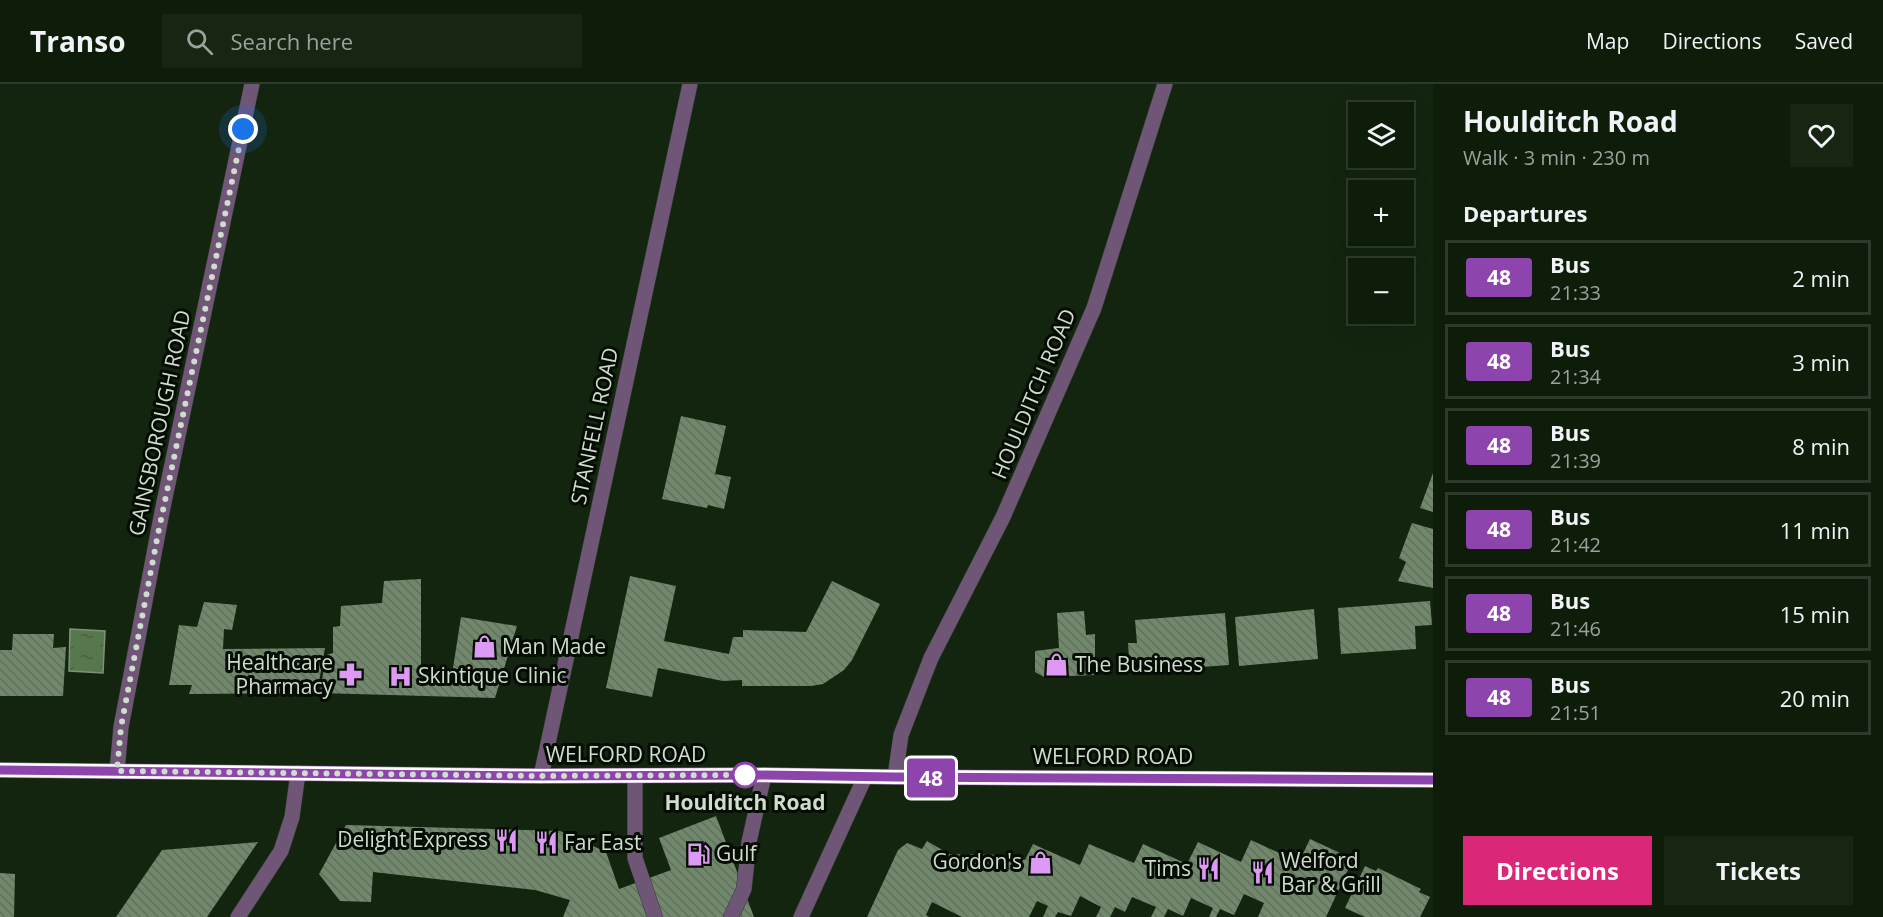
<!DOCTYPE html>
<html lang="en">
<head>
<meta charset="utf-8">
<style>
  :root { --surface:#0e1c0a; --page:#172513; --text:#f1f3f6; --muted:#9ba19c; --line:#2e3a2b; --accent:#db2777 }
  body { margin:0; font-family:"Open Sans",sans-serif; background:var(--page); color:var(--text); height:100vh; display:flex; flex-direction:column; font-size:22px; white-space:nowrap }
  * { box-sizing:border-box; margin:0 }
  p { font-size:20px; color:var(--muted) }
  .icon { flex:none; width:33px; height:33px; fill:none; stroke:currentColor; stroke-width:2; stroke-linecap:round; stroke-linejoin:round }
  .map { position:relative; flex:1; overflow:hidden }
  .details { display:flex; flex-direction:column; background:var(--surface); width:450px }
  .details>* { flex:none }
  .badge { padding:0 12px; border-radius:4px; font-size:21px; line-height:39px }
  .tools { position:absolute; left:1348px; top:18px; display:grid; gap:12px }
  .tools a { display:grid; place-items:center; width:66px; height:66px; border-radius:0px; background:var(--surface); box-shadow:0 6px 24px #0002,0 0 0 2px var(--line); font-size:30px }
  .you { position:absolute; width:30px; height:30px; margin:-15px; border:4px solid #fff; border-radius:50%; background:#1a73e8; box-shadow:0 0 0 9px #1a73e833 }
  .map>.badge { position:absolute; translate:-50% -50%; box-shadow:0 0 0 3px #fff }
  h2 { padding:0 30px; font-size:22px; line-height:54px }
  .round { display:grid; place-items:center; flex:none; width:63px; height:63px; border-radius:0px; background:var(--page) }
  .summary { display:flex; align-items:center; justify-content:space-between; height:102px; padding:0 30px }
  h1 { font-size:28px; font-weight:700; line-height:45px }
  .button { display:flex; gap:12px; margin-top:auto; padding:12px 30px }
  .button a { flex:1; height:69px; border-radius:0px; background:var(--accent); color:#fff; font-size:24px; font-weight:700; line-height:69px; text-align:center }
  .button a+a { background:var(--page); color:var(--text) }
  ul { padding:0; list-style:none }
  li { display:flex; align-items:center; gap:18px; height:75px; margin:0 12px 9px; padding:0 18px; border:3px solid var(--line); border-radius:0px }
  li div { flex:1 }
  li b { display:block; font-size:22px }
  li em { font-style:normal }
  li .badge { min-width:66px; font-weight:700; text-align:center }
  header { display:flex; align-items:center; gap:36px; box-sizing:border-box; height:84px; padding:0 30px; background:var(--surface); border-bottom:2px solid var(--line) }
  header strong { font-size:28px }
  nav { display:flex; gap:33px; margin-inline-start:auto; font-size:21px }
  .search { width:420px; height:54px; background:var(--page); display:flex; align-items:center; gap:15px; box-sizing:border-box; padding:0 21px; border-radius:0px; color:var(--muted); font-size:22px }
  main { display:flex; flex:1; min-height:0 }
  .map>svg:first-child { display:block }
  .water { fill:url(#water-ripples); stroke:#7b9574; stroke-width:1.5 }
  .building { fill:url(#building-back-hatch) }
  .lines { fill:none; stroke-linecap:round; stroke-linejoin:round }
  .minor-casing { stroke:#2d3f29; stroke-width:16 }
  .major-casing { stroke:#2d3f29; stroke-width:16 }
  .minor { stroke:#6f5677; stroke-width:15 }
  .major { stroke:#be8bd0; stroke-width:15 }
  .line-casing { stroke:#fff; stroke-width:14 }
  .line { stroke:#8e44ad; stroke-width:9 }
  .walk { stroke:#d0dccd; stroke-width:6; stroke-dasharray:0 10.8 }
  .stop-dot { fill:#fff; stroke:#8e44ad; stroke-width:3 }
  .labels { text-anchor:middle; stroke-width:6; stroke-linejoin:round; paint-order:stroke }
  .street-label { font-size:21px; fill:#d0dccd; stroke:#050c04 }
  .poi-label { font-size:21px; fill:#d0dccd; stroke:#050c04; text-anchor:start }
  .stop-label { font-size:21px; font-weight:bold; fill:#d0dccd; stroke:#050c04 }
</style>
</head>
<body>
<header>
<strong>Transo</strong>
<div class="search"><svg class="icon" aria-label="search" viewBox="0 0 24 24"><circle cx="10" cy="10" r="6"/><path d="M15 15l6 6"/></svg>Search here</div>
<nav><a>Map</a><a>Directions</a><a>Saved</a></nav>
</header>
<main>
<div class="map">
<svg width="1433" height="833" viewBox="0 0 1433 833">
  <defs>
    <pattern id="water-ripples" width="26" height="14" patternUnits="userSpaceOnUse" patternTransform="scale(1.5)"><rect width="26" height="14" fill="#57774e"/><path d="M2 4q2-2 4 0t4 0M15 11q2-2 4 0t4 0" fill="none" stroke="#4c5f47"/></pattern>
    <pattern id="building-back-hatch" width="6" height="6" patternUnits="userSpaceOnUse" patternTransform="scale(1.5)"><rect width="6" height="6" fill="#72886c"/><path d="M-1 5l2 2M0 0l6 6M5-1l2 2" fill="none" stroke="#60705c"/></pattern>
  </defs>
  <rect width="100%" height="100%" fill="#13250e"/>
  <path class="water" d="M70,545L105,547L103,589L69,587Z"/>
  <path class="building" d="M681,332L726,342L715,390L731,393L724,425L708,421L707,424L662,415Z
    M1433,389V428L1420,424Z
    M1412,439L1433,445V504L1398,497L1406,478L1399,474Z
    M630,492L676,502L664,557L729,570L733,553H743V546L806,548L832,497L880,520L852,576L844,586L823,600L811,602H742V596L723,597L658,584L652,613L606,604Z
    M421,495V585L453,584L461,533L517,542L495,614L320,609L326,571L333,569V543L340,542L341,522L382,519L384,497Z
    M1430,517L1432,541L1415,542L1416,565L1341,570L1338,524Z
    M204,518L237,521L232,546L224,545L223,565L325,564L317,609L189,610L192,601H169L179,541L197,543Z
    M1314,525L1318,575L1239,582L1235,533Z
    M1084,527L1086,551L1095,550V591L1044,593L1035,588V567L1059,564L1057,529Z
    M1225,529L1229,581L1130,588L1128,559H1137L1135,536Z
    M13,550H54L53,564L66,563L63,612H0V566H12Z
    M716,732L754,833H563L570,816L535,806L373,788L371,818L340,817L319,790L346,741L560,747L606,768L619,805L671,786L659,754Z
    M1310,755L1353,775L1326,833H1258L1264,819L1244,810L1234,831L1220,825L1216,833H1209L1213,824L1191,814L1183,832L1168,825L1164,833H1151L1156,823L1132,813L1125,828L1115,823L1110,833H1096L1101,823L1080,812L1071,832L1058,828L1055,833H1043L1048,822L1037,817L1029,833H962L932,818L926,831L929,833H867L898,766L907,759L922,765L927,757L949,770L1011,771L1025,776L1033,760L1080,781L1089,760L1134,779L1143,760L1187,780L1198,758L1241,778L1251,756L1299,778Z
    M258,758L207,833H116L162,766Z
    M1365,782L1376,787L1378,784L1421,805L1419,808L1430,813L1420,833H1365L1345,824Z
    M0,789L15,790L14,833H0Z"/>
  <g class="lines">
    <defs>
      <path id="minor" d="M117,687L121,643L162,428L252,0
        M541,692L690,0
        M635,692V774L655,833
        M895,693L901,651L931,574L1003,433L1094,224L1165,0
        M238,833L281,767L292,733L298,689
        M731,833L744,805L749,758L764,691
        M801,833L865,693"/>
      <path id="major" d="M0,686L541,692L764,691L895,693L1433,696"/>
    </defs>
    <use href="#minor" class="minor-casing"/>
    <use href="#major" class="major-casing"/>
    <use href="#minor" class="minor"/>
    <use href="#major" class="major"/>
  </g>
  <g class="lines">
    <defs>
      <path id="line" d="M0,686L541,692L764,691L895,693L1433,696"/>
    </defs>
    <use href="#line" class="line-casing"/>
    <use href="#line" class="line"/>
    <path class="walk" d="M243,45L158,450L121,643L117,687L541,692L745,691"/>
  </g>
  <defs>
    <symbol id="shop-bare" viewBox="-9 -9 18 18"><path d="M-5-2.5h2.3a2.7 3.5 0 0 1 5.4 0H5L5.5 6h-11ZM-1.5-2.5h3a1.5 2.3 0 0 0-3 0Z" fill="#dd99f3" stroke="#050c04" stroke-width="2.5" paint-order="stroke"/></symbol>
    <symbol id="pharmacy-bare" viewBox="-9 -9 18 18"><path d="M-2-6h4v4h4v4h-4v4h-4v-4h-4v-4h4Z" fill="#dd99f3" stroke="#050c04" stroke-width="2.5" paint-order="stroke"/></symbol>
    <symbol id="hospital-bare" viewBox="-9 -9 18 18"><path d="M-5-5h3v3.5h4V-5h3V5h-3V1.5h-4V5h-3Z" fill="#dd99f3" stroke="#050c04" stroke-width="2.5" paint-order="stroke"/></symbol>
    <symbol id="restaurant-bare" viewBox="-9 -9 18 18"><path d="M-5-6h1v4h1v-4h1v4h1v-4h1v5L-1.5 .5V6h-2V.5L-5-1ZM5-6V6H3V1.5H1.5Q1.5-4 5-6Z" fill="#dd99f3" stroke="#050c04" stroke-width="2.5" paint-order="stroke"/></symbol>
    <symbol id="fuel-bare" viewBox="-9 -9 18 18"><path d="M-5.5-6h7V0h2V4h1.3V-2.5L3-4.5l.8-.8L6-3V5H2.5V1h-1V6h-7ZM-4.2-4.7v3.2H.2V-4.7Z" fill="#dd99f3" stroke="#050c04" stroke-width="2.5" paint-order="stroke"/></symbol>
  </defs>
  <g fill-rule="evenodd">
    <use href="#shop-bare" x="468" y="546" width="33" height="33"/>
    <use href="#shop-bare" x="1040" y="564" width="33" height="33"/>
    <use href="#pharmacy-bare" x="334" y="574" width="33" height="33"/>
    <use href="#hospital-bare" x="384" y="576" width="33" height="33"/>
    <use href="#restaurant-bare" x="490" y="740" width="33" height="33"/>
    <use href="#restaurant-bare" x="530" y="742" width="33" height="33"/>
    <use href="#fuel-bare" x="682" y="754" width="33" height="33"/>
    <use href="#shop-bare" x="1024" y="762" width="33" height="33"/>
    <use href="#restaurant-bare" x="1192" y="768" width="33" height="33"/>
    <use href="#restaurant-bare" x="1246" y="772" width="33" height="33"/>
  </g>
  <circle class="stop-dot" cx="745" cy="691" r="12"/>
  <g class="labels">
    <g class="street-label">
      <text transform="translate(1034 310) rotate(-67)" y="7">HOULDITCH ROAD</text>
      <text transform="translate(160 339) rotate(-78)" y="7">GAINSBOROUGH ROAD</text>
      <text transform="translate(595 342) rotate(-78)" y="7">STANFELL ROAD</text>
      <text x="626" y="678">WELFORD ROAD</text>
      <text x="1113" y="680">WELFORD ROAD</text>
    </g>
    <g class="poi-label">
      <text x="502" y="570">Man Made</text>
      <text x="333" y="586" text-anchor="end">Healthcare<tspan x="333" dy="24">Pharmacy</tspan></text>
      <text x="1075" y="588">The Business</text>
      <text x="418" y="599">Skintique Clinic</text>
      <text x="488" y="763" text-anchor="end">Delight Express</text>
      <text x="564" y="766">Far East</text>
      <text x="716" y="777">Gulf</text>
      <text x="1281" y="784">Welford<tspan x="1281" dy="24">Bar &amp; Grill</tspan></text>
      <text x="1022" y="785" text-anchor="end">Gordon's</text>
      <text x="1191" y="792" text-anchor="end">Tims</text>
    </g>
    <g class="stop-label">
      <text x="745" y="726">Houlditch Road</text>
    </g>
  </g>
</svg>
<div class="tools">
<a><svg class="icon" aria-label="layers" viewBox="0 0 24 24"><path d="M12 4l9 5-9 5-9-5zM3 14l9 5 9-5"/></svg></a>
<a>+</a>
<a>−</a>
</div>
<div class="you" style="left:243px;top:45px"></div>
<b class="badge" style="left:931px;top:694px;background:#8e44ad;color:#fff">48</b>
</div>
<section class="details">
<div class="summary"><div><h1>Houlditch Road</h1><p>Walk · 3 min · 230 m</p></div><a class="round"><svg class="icon" aria-label="heart" viewBox="0 0 24 24"><path d="M12 20l-8-8c-3-5 5-10 8-4 3-6 11-1 8 4z"/></svg></a></div>
<h2>Departures</h2>
<ul>
<li><span class="badge" style="background:#8e44ad;color:#fff">48</span><div><b>Bus</b><p>21:33</p></div><em>2 min</em></li>
<li><span class="badge" style="background:#8e44ad;color:#fff">48</span><div><b>Bus</b><p>21:34</p></div><em>3 min</em></li>
<li><span class="badge" style="background:#8e44ad;color:#fff">48</span><div><b>Bus</b><p>21:39</p></div><em>8 min</em></li>
<li><span class="badge" style="background:#8e44ad;color:#fff">48</span><div><b>Bus</b><p>21:42</p></div><em>11 min</em></li>
<li><span class="badge" style="background:#8e44ad;color:#fff">48</span><div><b>Bus</b><p>21:46</p></div><em>15 min</em></li>
<li><span class="badge" style="background:#8e44ad;color:#fff">48</span><div><b>Bus</b><p>21:51</p></div><em>20 min</em></li>
</ul>
<div class="button"><a>Directions</a><a>Tickets</a></div>
</section>
</main>
</body>
</html>
